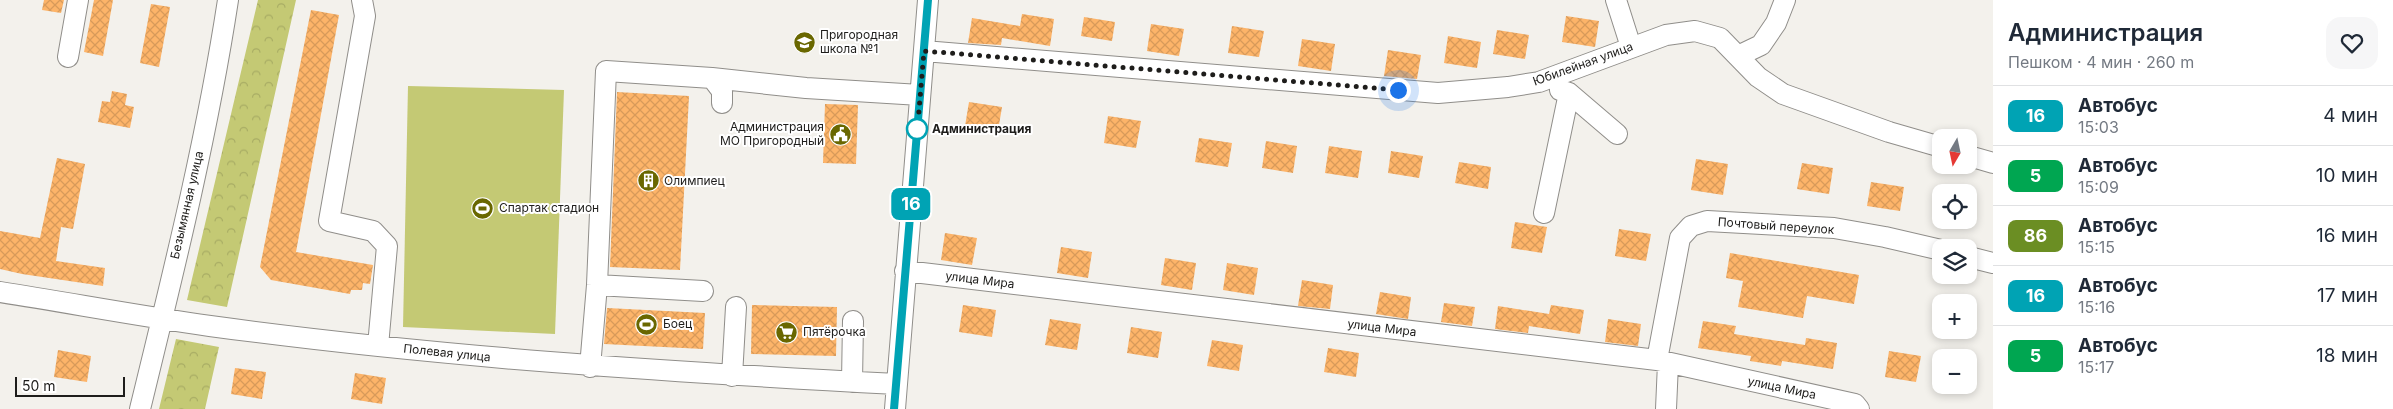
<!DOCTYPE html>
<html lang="ru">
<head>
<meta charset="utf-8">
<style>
  :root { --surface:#fff; --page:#f6f6f7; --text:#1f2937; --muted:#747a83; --line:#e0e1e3 }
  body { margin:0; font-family:Inter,sans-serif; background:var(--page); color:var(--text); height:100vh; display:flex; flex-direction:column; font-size:19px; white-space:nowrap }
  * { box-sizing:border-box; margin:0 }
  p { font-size:16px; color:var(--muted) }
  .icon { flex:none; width:28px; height:28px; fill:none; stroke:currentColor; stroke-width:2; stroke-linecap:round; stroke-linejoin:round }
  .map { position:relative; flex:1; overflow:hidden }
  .panel { display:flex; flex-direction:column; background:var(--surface); width:400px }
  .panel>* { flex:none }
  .badge { padding:0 10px; border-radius:8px; font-size:18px; line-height:32px }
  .needle { width:32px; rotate:189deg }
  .fabs { position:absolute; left:1932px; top:129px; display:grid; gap:10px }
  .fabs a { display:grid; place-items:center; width:45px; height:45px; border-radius:10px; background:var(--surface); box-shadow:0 2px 8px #0003; font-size:25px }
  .scale { position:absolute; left:15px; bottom:12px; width:110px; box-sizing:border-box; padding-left:5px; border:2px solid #1e1d1b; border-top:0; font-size:14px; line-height:18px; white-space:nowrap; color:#1e1d1b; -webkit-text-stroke:4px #fff; paint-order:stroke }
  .you { position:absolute; width:25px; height:25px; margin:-12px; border:4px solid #fff; border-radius:50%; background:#1a73e8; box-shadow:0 0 0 8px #1a73e833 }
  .map>.badge { position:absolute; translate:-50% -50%; box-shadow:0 0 0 2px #fff }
  .round { display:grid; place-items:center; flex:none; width:52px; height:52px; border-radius:15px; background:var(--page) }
  .headline { display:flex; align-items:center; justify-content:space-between; height:85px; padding:0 15px }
  h1 { font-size:24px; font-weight:600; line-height:38px }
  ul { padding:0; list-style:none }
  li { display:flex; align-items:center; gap:15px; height:60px; padding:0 15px; border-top:1px solid var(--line) }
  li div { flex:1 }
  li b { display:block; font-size:19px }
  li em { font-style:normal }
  li .badge { min-width:55px; font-weight:700; text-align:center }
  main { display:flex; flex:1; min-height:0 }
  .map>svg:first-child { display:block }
  .green { fill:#c4c974 }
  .forest { fill:url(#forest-crowns) }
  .building { fill:url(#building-cross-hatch) }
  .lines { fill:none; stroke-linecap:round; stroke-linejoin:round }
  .minor-casing { stroke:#908e8a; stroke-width:22 }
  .minor { stroke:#fff; stroke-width:20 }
  .line-casing { stroke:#fff; stroke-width:11 }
  .line { stroke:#00a3b4; stroke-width:8 }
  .walk { stroke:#1e1d1b; stroke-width:5; stroke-dasharray:0 9 }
  .stop-dot { fill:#fff; stroke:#00a3b4; stroke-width:2.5 }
  .labels { text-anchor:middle; stroke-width:4; stroke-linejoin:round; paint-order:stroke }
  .poi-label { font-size:12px; fill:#1e1d1b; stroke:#fff; text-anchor:start }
  .street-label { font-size:12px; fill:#1e1d1b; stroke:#fff }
  .stop-label { font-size:12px; font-weight:bold; fill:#1e1d1b; stroke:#fff; text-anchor:start }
</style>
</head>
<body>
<main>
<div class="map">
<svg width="1993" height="409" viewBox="0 0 1993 409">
  <defs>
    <pattern id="forest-crowns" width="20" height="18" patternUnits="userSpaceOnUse" patternTransform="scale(1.25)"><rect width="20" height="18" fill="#c4c974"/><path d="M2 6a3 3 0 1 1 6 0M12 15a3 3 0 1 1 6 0" fill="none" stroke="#a8ac64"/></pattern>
    <pattern id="building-cross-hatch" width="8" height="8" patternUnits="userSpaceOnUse" patternTransform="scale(1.25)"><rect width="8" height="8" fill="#fdb469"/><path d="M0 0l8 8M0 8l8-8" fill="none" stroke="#d89a5a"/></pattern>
  </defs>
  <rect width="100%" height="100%" fill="#f3f1ec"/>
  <path class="green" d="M408,86L564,90L555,334L403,327Z"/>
  <path class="forest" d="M258,0H296L227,307L187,300Z
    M176,339L219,347L205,409H159Z"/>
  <path class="building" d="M44,0H64L61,13L42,10Z
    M94,0H113L103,56L84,52Z
    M151,4L170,7L159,67L140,63Z
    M311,10L339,15L296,252L373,265L370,284L363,283L362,290H351L350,294L271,280L260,267Z
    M1022,14L1054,19L1050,46L1002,38L1001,45L968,43L972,18L1020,26Z
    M1566,16L1599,21L1595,47L1562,42Z
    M1084,17L1115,22L1112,41L1081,36Z
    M1151,24L1184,29L1179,56L1147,51Z
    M1232,26L1264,31L1259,57L1228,53Z
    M1497,30L1529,35L1525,59L1493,54Z
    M1448,36L1481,42L1477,68L1444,63Z
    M1302,39L1335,44L1331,71L1298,66Z
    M1388,50L1421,55L1417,79L1384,76Z
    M112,91L127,94L125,105L134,107L130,128L98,122L102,101L110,102Z
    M617,92L689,96L680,270L610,267Z
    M969,102L1002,107L998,131L965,126Z
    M825,104L858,105L856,164L823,163Z
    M1108,116L1141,121L1136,148L1104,143Z
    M1199,138L1232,143L1228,167L1195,162Z
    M1266,141L1297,146L1293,173L1262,168Z
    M1329,146L1362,151L1358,178L1325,173Z
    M1391,151L1423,156L1419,178L1388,173Z
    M57,158L85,164L73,229L61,227L56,261L105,268L103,286L22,274L0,269V231L40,238Z
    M1696,159L1728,164L1723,195L1691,190Z
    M1459,162L1491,167L1488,189L1455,183Z
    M1802,163L1833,168L1829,194L1797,189Z
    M1871,182L1904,187L1900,211L1867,206Z
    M1515,222L1547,227L1542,253L1511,248Z
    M1619,229L1651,234L1646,261L1615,256Z
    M945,233L977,238L972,265L941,260Z
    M1061,247L1092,252L1088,278L1057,273Z
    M1730,253L1859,275L1854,304L1807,296L1803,318L1738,307L1743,281L1726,278Z
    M1165,258L1196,263L1192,290L1161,285Z
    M1227,263L1258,268L1254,295L1223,290Z
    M1302,280L1333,285L1330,309L1298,306Z
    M1380,292L1411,297L1408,319L1376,314Z
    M1444,303L1475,307L1472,326L1441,322Z
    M752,305L837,307L836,356L751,354Z
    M963,305L996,310L992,337L959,332Z
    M1551,305L1584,310L1580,334L1529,326L1528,333L1495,329L1498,306L1549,314Z
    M607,308L705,313L703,349L604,344Z
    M1050,319L1081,324L1077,350L1045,345Z
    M1608,319L1641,324L1638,346L1605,342Z
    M1703,321L1736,326L1734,334L1805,345L1806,338L1837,343L1833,369L1782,361L1781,366L1750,361L1751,356L1698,348Z
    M1131,327L1162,332L1158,358L1127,353Z
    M1212,340L1243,345L1239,371L1207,366Z
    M1328,348L1359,353L1356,377L1324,372Z
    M58,350L91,356L87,382L54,377Z
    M1889,351L1921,356L1916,382L1885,377Z
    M235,368L266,372L262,399L231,394Z
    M355,373L386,378L382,404L351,399Z"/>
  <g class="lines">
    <defs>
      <path id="minor" d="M362,0L365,16L329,221L373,231L387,246L378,346
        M1616,0L1631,47
        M924,51L1438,93L1508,87L1539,82L1666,35L1695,31L1720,38L1758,77L1783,94L1889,132L1941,147
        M1738,56L1761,45L1776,23L1785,0
        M68,57L78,0
        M712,78L806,88L920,95
        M1560,90L1569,93L1617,134
        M1969,156L1993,163
        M1544,213L1569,93
        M1969,257L1993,263
        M905,271L1657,360L1855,404L1859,409
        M597,285L703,291
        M0,292C70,303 140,316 210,326C438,357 667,372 897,384
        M1657,360L1680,238L1691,226L1707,221L1834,228L1885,237L1941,250
        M590,367L597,285L606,71L712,78L722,91V103
        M732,376L736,307
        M852,382L853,321
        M140,409C173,274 207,138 228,0
        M895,409L928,0
        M1666,409L1668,363"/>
    </defs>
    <use href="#minor" class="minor-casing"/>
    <use href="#minor" class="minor"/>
  </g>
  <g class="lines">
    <defs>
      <path id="line" d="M894,409L928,0"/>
    </defs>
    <use href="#line" class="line-casing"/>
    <use href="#line" class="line"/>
    <path class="walk" d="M917,129V134L924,51L1398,90"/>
  </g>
  <defs>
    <symbol id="school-disc" viewBox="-11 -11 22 22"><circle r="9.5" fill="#696700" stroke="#fff"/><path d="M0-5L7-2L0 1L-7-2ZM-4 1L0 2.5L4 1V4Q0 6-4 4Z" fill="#fff"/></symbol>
    <symbol id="civic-disc" viewBox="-11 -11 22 22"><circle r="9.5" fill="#696700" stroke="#fff"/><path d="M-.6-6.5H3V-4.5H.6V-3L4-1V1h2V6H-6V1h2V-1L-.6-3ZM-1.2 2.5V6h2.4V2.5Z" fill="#fff"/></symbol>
    <symbol id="building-disc" viewBox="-11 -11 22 22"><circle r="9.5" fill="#696700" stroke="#fff"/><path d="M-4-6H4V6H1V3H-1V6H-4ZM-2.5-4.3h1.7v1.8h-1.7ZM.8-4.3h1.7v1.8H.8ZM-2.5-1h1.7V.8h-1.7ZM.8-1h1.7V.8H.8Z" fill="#fff"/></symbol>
    <symbol id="stadium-disc" viewBox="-11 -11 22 22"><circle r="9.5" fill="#696700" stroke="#fff"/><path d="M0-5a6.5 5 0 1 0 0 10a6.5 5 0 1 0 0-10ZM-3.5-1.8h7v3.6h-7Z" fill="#fff"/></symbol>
    <symbol id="supermarket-disc" viewBox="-11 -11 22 22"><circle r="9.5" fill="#696700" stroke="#fff"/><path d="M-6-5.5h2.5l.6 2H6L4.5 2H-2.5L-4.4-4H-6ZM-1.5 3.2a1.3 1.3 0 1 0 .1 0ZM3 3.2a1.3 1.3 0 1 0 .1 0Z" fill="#fff"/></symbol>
  </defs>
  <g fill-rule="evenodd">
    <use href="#school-disc" x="792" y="30" width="25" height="25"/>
    <use href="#civic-disc" x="828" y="122" width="25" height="25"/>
    <use href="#building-disc" x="636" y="168" width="25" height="25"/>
    <use href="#stadium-disc" x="470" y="196" width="25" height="25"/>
    <use href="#stadium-disc" x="634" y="312" width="25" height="25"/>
    <use href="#supermarket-disc" x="774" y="320" width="25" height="25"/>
  </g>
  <circle class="stop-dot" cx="917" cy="129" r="10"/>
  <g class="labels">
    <g class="poi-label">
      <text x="820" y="39">Пригородная<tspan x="820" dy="14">школа №1</tspan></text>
      <text x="824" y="131" text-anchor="end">Администрация<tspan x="824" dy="14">МО Пригородный</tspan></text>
      <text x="664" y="185">Олимпиец</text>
      <text x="499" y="212">Спартак стадион</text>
      <text x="663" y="328">Боец</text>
      <text x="803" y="336">Пятёрочка</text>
    </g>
    <g class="street-label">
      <text transform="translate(1583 64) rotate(-20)" y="4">Юбилейная улица</text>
      <text transform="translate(187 205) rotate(-77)" y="4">Безымянная улица</text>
      <text transform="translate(1776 226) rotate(4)" y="4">Почтовый переулок</text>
      <text transform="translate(980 280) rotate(7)" y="4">улица Мира</text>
      <text transform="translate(1382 328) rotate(7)" y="4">улица Мира</text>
      <text transform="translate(447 353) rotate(6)" y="4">Полевая улица</text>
      <text transform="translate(1782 388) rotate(12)" y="4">улица Мира</text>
    </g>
    <g class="stop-label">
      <text x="932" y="133">Администрация</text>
    </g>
  </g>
</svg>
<div class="fabs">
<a><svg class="needle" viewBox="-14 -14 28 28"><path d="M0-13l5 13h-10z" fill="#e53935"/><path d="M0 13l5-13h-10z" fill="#747a83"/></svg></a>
<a><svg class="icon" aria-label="locate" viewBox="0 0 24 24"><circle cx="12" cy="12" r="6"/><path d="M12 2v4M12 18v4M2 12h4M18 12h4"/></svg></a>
<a><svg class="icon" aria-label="layers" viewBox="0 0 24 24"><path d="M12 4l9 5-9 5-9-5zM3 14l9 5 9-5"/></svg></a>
<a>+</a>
<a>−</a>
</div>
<div class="scale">50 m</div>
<div class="you" style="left:1398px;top:90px"></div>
<b class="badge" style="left:911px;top:204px;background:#00a3b4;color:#fff">16</b>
</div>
<section class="panel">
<div class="headline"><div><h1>Администрация</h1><p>Пешком · 4 мин · 260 m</p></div><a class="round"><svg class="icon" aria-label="heart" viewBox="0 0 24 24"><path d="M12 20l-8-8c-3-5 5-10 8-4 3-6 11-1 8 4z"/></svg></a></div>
<ul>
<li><span class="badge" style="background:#00a3b4;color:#fff">16</span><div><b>Автобус</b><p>15:03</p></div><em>4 мин</em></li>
<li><span class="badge" style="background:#00a651;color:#fff">5</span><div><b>Автобус</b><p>15:09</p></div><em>10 мин</em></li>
<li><span class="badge" style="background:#6b8e23;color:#fff">86</span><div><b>Автобус</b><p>15:15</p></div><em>16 мин</em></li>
<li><span class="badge" style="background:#00a3b4;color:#fff">16</span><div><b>Автобус</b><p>15:16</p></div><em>17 мин</em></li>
<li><span class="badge" style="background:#00a651;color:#fff">5</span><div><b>Автобус</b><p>15:17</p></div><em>18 мин</em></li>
</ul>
</section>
</main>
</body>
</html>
